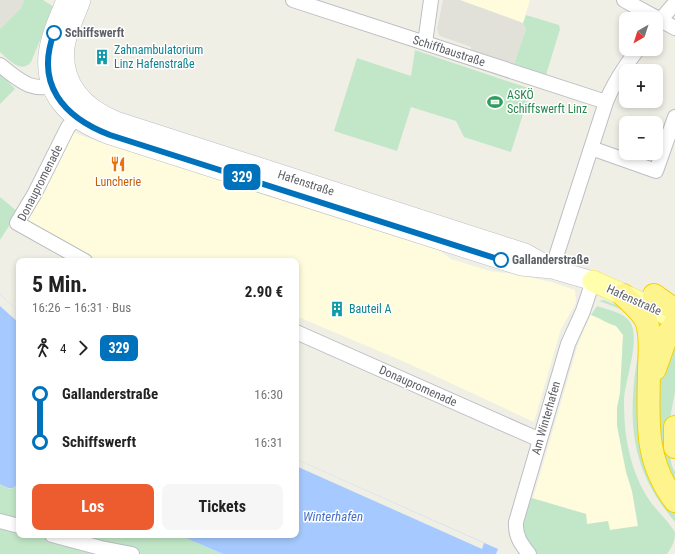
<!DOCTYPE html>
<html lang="de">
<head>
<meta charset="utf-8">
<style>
  :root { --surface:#fff; --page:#f6f6f6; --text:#222; --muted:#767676; --accent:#ec5c2f }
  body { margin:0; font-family:"Roboto Condensed",sans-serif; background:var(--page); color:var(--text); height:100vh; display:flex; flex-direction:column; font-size:15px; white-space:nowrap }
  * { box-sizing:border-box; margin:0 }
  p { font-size:13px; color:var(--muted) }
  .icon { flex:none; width:22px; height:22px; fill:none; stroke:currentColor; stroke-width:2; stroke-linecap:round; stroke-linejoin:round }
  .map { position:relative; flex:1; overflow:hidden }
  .details { position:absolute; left:16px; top:258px; width:283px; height:280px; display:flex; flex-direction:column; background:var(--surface); border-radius:8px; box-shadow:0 2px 6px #0003 }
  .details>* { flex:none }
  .badge { padding:0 8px; border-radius:6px; font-size:14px; line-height:26px }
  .needle { width:26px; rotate:219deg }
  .fabs { position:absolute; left:619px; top:12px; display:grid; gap:8px }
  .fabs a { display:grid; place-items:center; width:44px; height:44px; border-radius:8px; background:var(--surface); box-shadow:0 2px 6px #0003; font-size:20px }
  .map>.badge { position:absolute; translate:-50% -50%; box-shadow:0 0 0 2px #fff }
  .legs { display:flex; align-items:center; gap:6px; height:44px; padding:0 16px; font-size:13px }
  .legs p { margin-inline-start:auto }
  .headline { display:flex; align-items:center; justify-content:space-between; height:68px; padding:0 16px }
  h1 { font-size:22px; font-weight:700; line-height:30px }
  .primary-button { display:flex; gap:8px; margin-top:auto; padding:8px 16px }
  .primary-button a { flex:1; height:46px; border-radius:8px; background:var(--accent); color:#fff; font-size:16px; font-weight:700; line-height:46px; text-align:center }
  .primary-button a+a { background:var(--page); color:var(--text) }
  ul { padding:0 16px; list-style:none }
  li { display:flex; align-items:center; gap:14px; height:48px; font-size:15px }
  li i { display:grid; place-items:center; width:6px; height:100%; margin:0 5px; background:currentColor }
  li i::after { content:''; width:10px; height:10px; margin:-5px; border:3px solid; border-radius:50%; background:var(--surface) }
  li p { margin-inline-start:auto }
  li:first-child i { background:linear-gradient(#0000 50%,currentColor 0) }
  li:last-child i { background:linear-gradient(currentColor 50%,#0000 0) }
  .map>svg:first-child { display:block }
  .commercial { fill:#fefcdc }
  .industrial { fill:#e1e1da }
  .green { fill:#c2e7c8 }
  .water { fill:#a6caff }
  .pier { fill:#f0efe6 }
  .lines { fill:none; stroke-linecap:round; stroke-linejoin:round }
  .street-casing { stroke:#bdbec4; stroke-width:16 }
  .secondary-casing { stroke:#bbbdc3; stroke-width:20 }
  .primary-casing { stroke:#f3e15b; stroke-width:22 }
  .highway-casing { stroke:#f5d000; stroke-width:24 }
  .street { stroke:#fff; stroke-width:14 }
  .secondary { stroke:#fff; stroke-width:19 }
  .primary { stroke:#ffffab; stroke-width:21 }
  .highway { stroke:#fef48e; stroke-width:22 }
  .line-1-casing { stroke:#fff; stroke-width:9 }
  .line-1 { stroke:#0072bc; stroke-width:6 }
  .stop-1-dot { fill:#fff; stroke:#0072bc; stroke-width:2 }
  .labels { text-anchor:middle; stroke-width:3; stroke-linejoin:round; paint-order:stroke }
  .stop-label { font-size:12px; font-weight:bold; fill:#5d6066; stroke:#fff; text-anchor:start }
  .culture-label { font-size:12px; fill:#0d838f; stroke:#fff; text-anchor:start }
  .street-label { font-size:12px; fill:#5d6066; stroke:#fff }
  .leisure-label { font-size:12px; fill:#27864d; stroke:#fff; text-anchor:start }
  .food-label { font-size:12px; fill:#c56008; stroke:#fff }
  .water-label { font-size:13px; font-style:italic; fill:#466fc6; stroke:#fff }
</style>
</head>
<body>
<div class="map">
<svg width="675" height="554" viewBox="0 0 675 554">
  <rect width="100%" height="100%" fill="#f0efe6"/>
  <path class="commercial" d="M460,0H530L523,23Z
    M72,131L80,135L439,250L451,259L490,271L515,274L551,282L575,290L576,303L561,329L534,422L407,363L296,316V261H101L76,250L30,223L27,220L28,216Z
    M591,315L606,320L610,324L616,326L623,335L620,393L617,408L622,452L632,491L638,526L609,530L608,522L587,524L586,514L533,498L579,341Z"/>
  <path class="industrial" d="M0,0H24L21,8L0,29Z
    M443,0H460L523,23L526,29L514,64L471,50V47L440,36L438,33L437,29Z"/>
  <path class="green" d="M24,0H43L54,7L31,62C21,74 9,60 0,52V29L21,8Z
    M526,15L559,25L560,29L546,75L514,64L526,29L523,23Z
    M415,50L531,89L511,152L464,137L456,121L411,107L397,151L334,131L357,58L411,76Z
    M0,73L15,89L0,104Z
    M0,197L18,212L0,240Z
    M604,300L626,309L639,319L667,501L675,512V522C635,474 628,434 635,373C637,363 641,334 637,325C630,310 612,306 599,301Z
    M597,306C608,310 623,312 630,322C641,338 625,380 624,400C624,416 625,435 629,451C633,470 641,489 652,504C657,510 674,528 675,533C675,541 672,547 667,554H536C519,534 522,527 529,503L527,499L528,497L586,514L587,524L608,521L610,530L638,526L632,491L626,472L617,426V408L620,393L623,335L616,326C608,324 600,318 591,315Z
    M675,333V392L669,424L668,446L672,466L675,472V489L660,455L658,391L666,353Z
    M19,482V535H179L223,554H0V484L7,488L11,489Z"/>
  <path class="water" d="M0,294L19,312V482C12,491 9,489 0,484Z
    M296,459L498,549L496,554H223L179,535H296Z"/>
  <path class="pier" d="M0,294L19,312V323L0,306Z
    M296,459L484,543L482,549L296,466Z"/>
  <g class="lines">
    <defs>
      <path id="street" d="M293,0L606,102
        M624,0L675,28
        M656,25L675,3
        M425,43L431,0
        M0,65C21,82 32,93 60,84
        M76,118L68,127L35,193L17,223L85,261
        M591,148L656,171L675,117
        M552,269L606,102C614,82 625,66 638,49
        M296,332L540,440
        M0,521L19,526
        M52,535L101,548L132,554
        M529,554C521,544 515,536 516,522L568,344L583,311L593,281"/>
      <path id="secondary" d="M66,0C59,17 50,36 48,55C44,98 74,122 110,135L521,266L552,269L593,281
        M81,0C76,15 67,31 65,47C61,84 84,108 116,121L525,253L548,266"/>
      <path id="primary" d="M593,281L675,318"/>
      <path id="highway" d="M623,295C631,303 643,312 647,323C651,336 650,352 649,366C649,416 642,457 675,501
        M654,295L675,310
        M655,369L667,335L675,323
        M675,427V447"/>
    </defs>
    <use href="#street" class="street-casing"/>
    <use href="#secondary" class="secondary-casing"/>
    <use href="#primary" class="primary-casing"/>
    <use href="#highway" class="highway-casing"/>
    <use href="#street" class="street"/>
    <use href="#secondary" class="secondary"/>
    <use href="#primary" class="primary"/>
    <use href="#highway" class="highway"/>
  </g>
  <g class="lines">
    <defs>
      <path id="line-1" d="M54,33C35,84 63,117 110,135L501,260"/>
    </defs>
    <use href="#line-1" class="line-1-casing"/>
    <use href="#line-1" class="line-1"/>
  </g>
  <defs>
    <symbol id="building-bare" viewBox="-9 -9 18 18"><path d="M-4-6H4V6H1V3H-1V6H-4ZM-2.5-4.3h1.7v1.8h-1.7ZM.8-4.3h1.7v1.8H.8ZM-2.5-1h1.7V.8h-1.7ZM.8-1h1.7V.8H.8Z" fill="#0f9aa8" stroke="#fff" stroke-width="2.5" paint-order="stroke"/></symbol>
    <symbol id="stadium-bare" viewBox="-9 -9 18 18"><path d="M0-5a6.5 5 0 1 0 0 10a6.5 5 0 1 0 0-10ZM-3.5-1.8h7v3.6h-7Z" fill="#2e9e5b" stroke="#fff" stroke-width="2.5" paint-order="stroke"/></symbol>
    <symbol id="restaurant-bare" viewBox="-9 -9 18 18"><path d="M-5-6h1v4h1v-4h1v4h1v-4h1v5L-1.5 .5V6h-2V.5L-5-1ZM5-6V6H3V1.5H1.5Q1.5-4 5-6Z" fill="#e8710a" stroke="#fff" stroke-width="2.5" paint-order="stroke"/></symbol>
  </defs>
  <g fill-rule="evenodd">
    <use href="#building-bare" x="91" y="46" width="22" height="22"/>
    <use href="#stadium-bare" x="484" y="91" width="22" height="22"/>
    <use href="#restaurant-bare" x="107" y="153" width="22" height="22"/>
    <use href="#building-bare" x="326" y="298" width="22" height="22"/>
  </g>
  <g class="stop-1-dot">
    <circle cx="54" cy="33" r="7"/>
    <circle cx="501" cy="260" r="7"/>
  </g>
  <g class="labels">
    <g class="stop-label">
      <text x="65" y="37">Schiffswerft</text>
      <text x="512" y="264">Gallanderstraße</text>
    </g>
    <g class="culture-label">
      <text x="114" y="54">Zahnambulatorium<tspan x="114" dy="14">Linz Hafenstraße</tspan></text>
      <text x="349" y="313">Bauteil A</text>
    </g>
    <g class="street-label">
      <text transform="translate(449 51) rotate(18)" y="4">Schiffbaustraße</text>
      <text transform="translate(40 183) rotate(-63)" y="4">Donaupromenade</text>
      <text transform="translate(306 183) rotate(18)" y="4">Hafenstraße</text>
      <text transform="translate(634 300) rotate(24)" y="4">Hafenstraße</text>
      <text transform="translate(418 386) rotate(24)" y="4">Donaupromenade</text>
      <text transform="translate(546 418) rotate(-74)" y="4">Am Winterhafen</text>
    </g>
    <g class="leisure-label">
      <text x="507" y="99">ASKÖ<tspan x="507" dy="14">Schiffswerft Linz</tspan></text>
    </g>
    <g class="food-label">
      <text x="118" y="186">Luncherie</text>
    </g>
    <g class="water-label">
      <text x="333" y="521">Winterhafen</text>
    </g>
  </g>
</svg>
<div class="fabs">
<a><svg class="needle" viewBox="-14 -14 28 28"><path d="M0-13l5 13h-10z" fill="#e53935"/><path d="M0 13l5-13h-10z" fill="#767676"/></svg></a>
<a>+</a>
<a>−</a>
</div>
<b class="badge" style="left:242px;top:177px;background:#0072bc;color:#fff">329</b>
<section class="details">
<div class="headline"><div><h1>5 Min.</h1><p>16:26 – 16:31 · Bus</p></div><b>2.90 €</b></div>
<div class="legs"><svg class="icon" aria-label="walk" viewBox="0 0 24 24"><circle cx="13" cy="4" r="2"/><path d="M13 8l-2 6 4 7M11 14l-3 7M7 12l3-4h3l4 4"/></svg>4<svg class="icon" aria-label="forward" viewBox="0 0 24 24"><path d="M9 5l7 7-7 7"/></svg><b class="badge" style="background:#0072bc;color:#fff">329</b></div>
<ul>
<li><i style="color:#0072bc"></i><b>Gallanderstraße</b><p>16:30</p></li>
<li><i style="color:#0072bc"></i><b>Schiffswerft</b><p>16:31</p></li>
</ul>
<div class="primary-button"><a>Los</a><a>Tickets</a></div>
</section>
</div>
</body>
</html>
